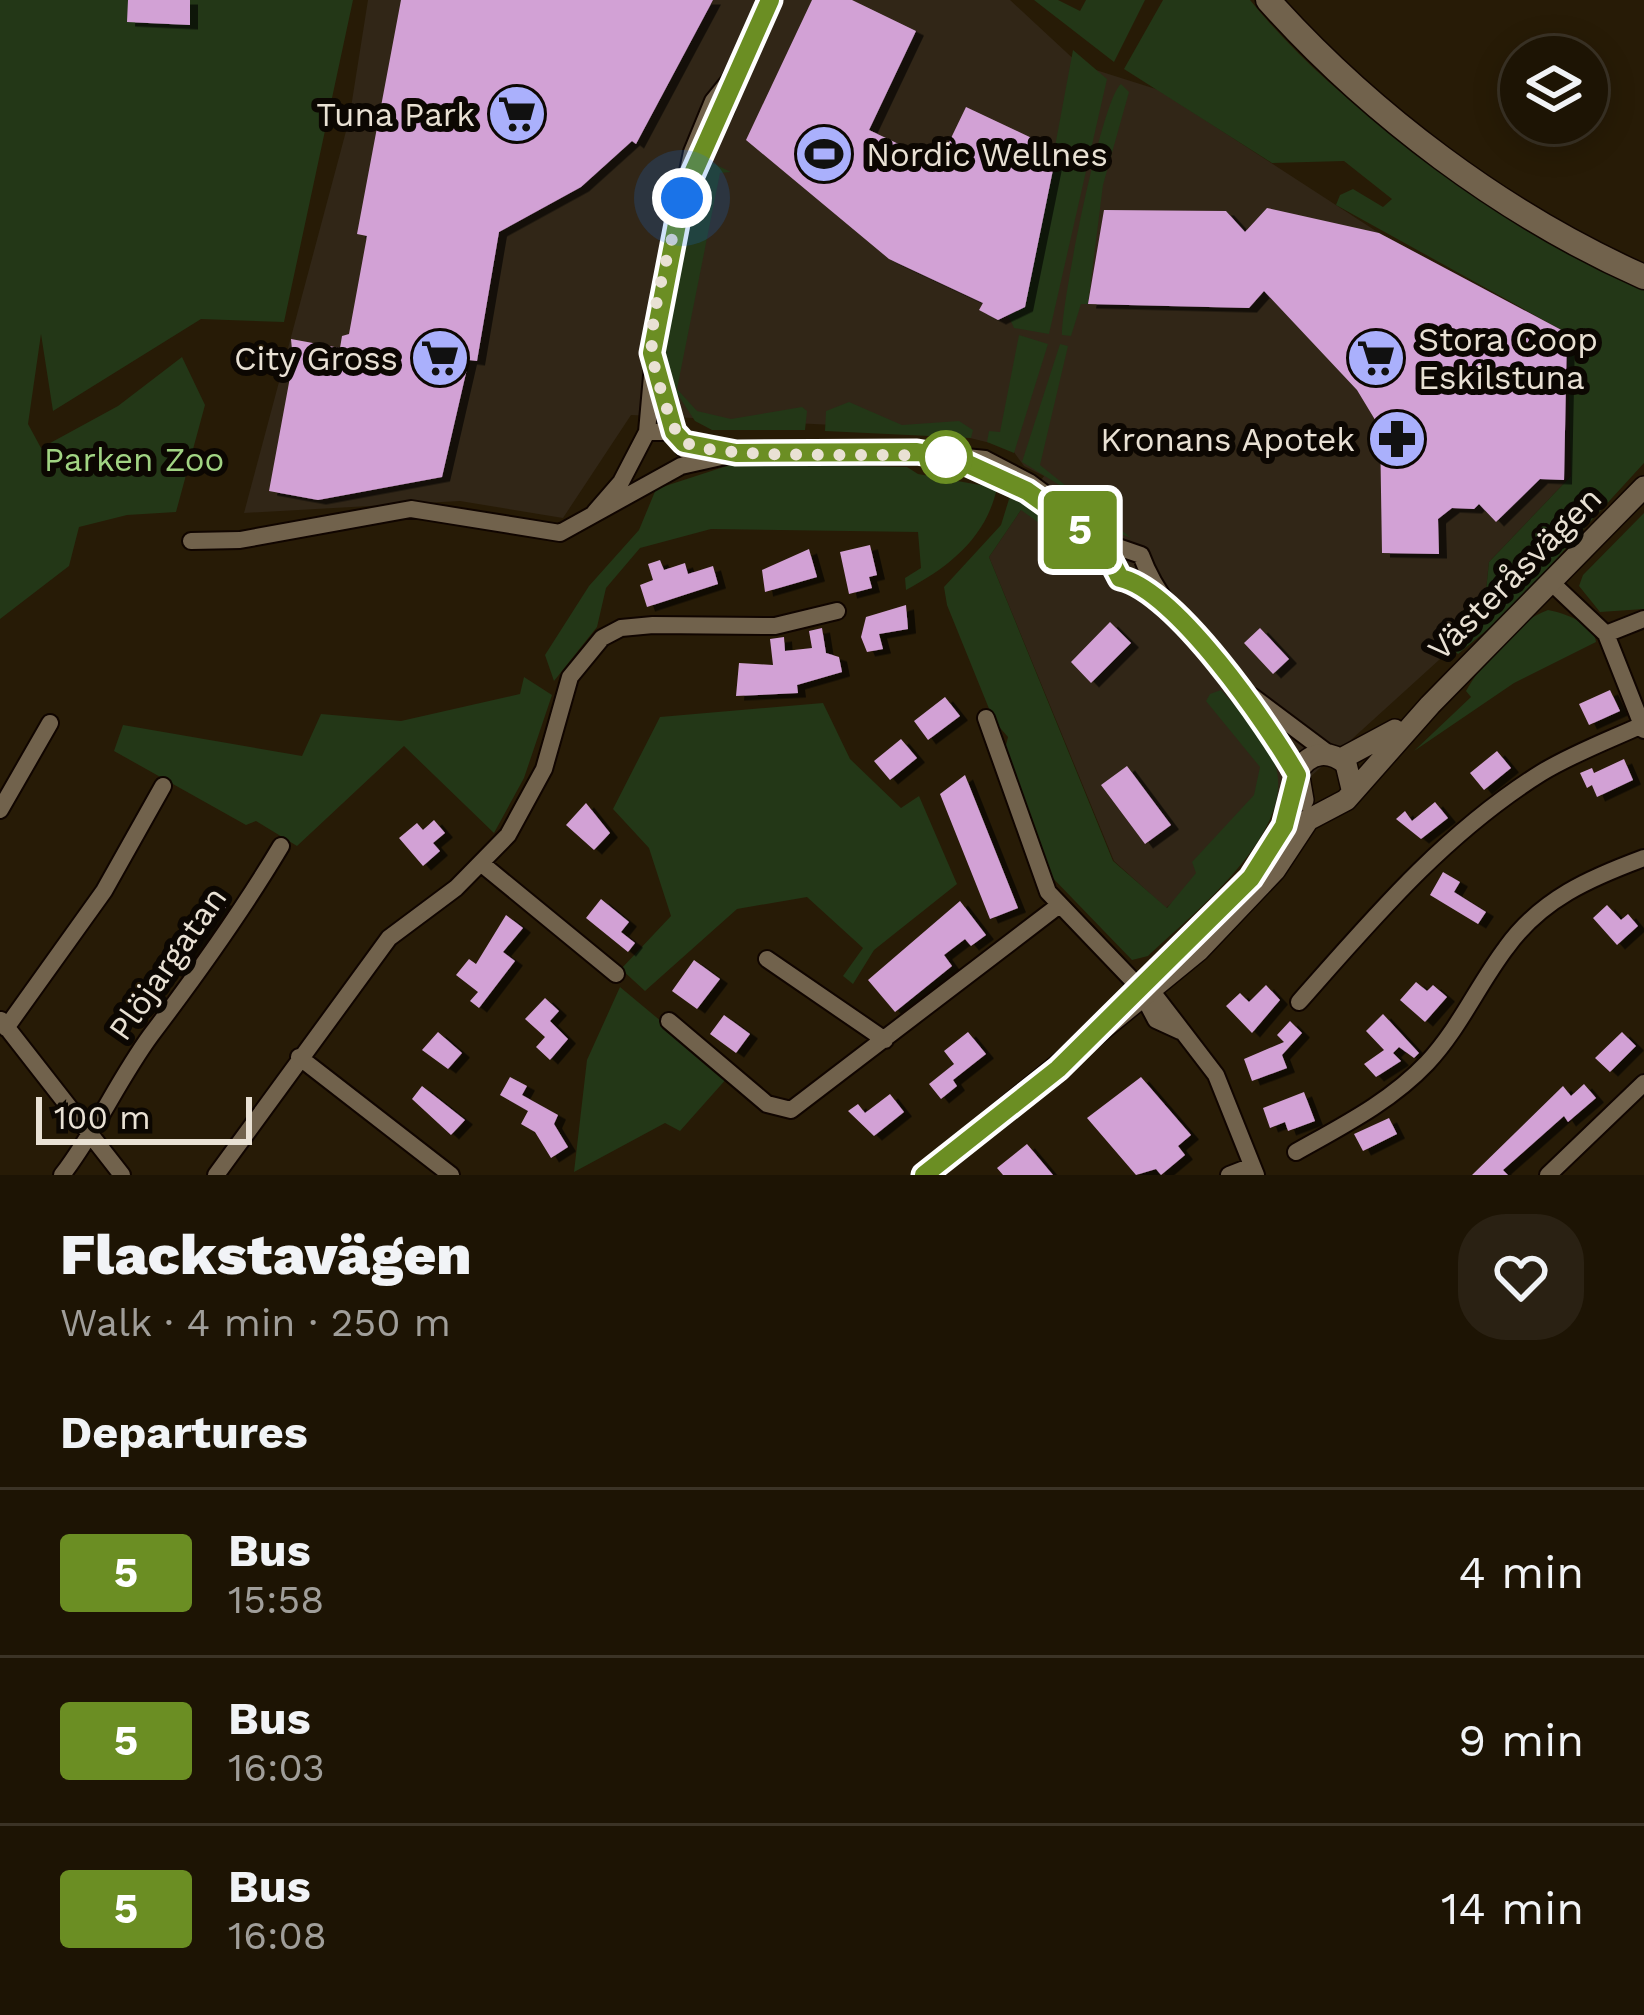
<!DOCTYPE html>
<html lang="en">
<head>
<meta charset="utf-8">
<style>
  :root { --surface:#1d1404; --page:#2a2113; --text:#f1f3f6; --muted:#a09e9a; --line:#3b3326 }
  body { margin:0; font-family:"Work Sans",sans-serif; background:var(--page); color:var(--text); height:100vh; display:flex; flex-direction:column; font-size:45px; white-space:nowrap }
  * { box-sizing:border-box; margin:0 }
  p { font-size:39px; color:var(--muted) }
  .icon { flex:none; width:66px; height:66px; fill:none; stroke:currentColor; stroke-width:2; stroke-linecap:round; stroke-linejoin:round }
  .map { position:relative; height:1175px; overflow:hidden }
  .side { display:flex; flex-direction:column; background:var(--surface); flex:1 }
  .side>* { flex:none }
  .badge { padding:0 24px; border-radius:9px; font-size:42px; line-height:78px }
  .controls { position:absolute; left:1500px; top:36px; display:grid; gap:24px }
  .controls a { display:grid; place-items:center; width:108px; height:108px; border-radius:50%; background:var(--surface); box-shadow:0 6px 30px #0003,0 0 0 3px var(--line); font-size:60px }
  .scale { position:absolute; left:36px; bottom:30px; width:216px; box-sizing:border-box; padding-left:12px; border:6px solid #e9e1d4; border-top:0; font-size:33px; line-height:42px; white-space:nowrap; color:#e9e1d4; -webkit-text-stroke:9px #0c0702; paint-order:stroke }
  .you { position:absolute; width:60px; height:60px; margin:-30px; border:9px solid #fff; border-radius:50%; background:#1a73e8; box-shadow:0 0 0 18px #1a73e833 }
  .map>.badge { position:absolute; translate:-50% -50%; box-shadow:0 0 0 6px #fff }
  h2 { padding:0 60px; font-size:45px; line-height:108px }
  .round { display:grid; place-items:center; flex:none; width:126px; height:126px; border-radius:48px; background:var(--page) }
  .summary { display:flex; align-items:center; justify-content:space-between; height:204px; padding:0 60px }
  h1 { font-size:57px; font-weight:800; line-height:90px }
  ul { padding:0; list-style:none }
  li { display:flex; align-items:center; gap:36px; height:168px; padding:0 60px; border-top:3px solid var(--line) }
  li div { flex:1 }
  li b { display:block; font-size:45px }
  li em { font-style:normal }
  li .badge { min-width:132px; font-weight:700; text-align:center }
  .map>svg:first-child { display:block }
  .commercial { fill:#312617 }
  .green { fill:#233717 }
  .building { fill:#d2a1d5; filter:url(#shadow) }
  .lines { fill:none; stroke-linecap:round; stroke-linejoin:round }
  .minor-casing { stroke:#100500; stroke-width:20 }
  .tertiary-casing { stroke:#100500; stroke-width:24 }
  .secondary-casing { stroke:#100500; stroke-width:27 }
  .minor { stroke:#71624c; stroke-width:16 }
  .tertiary { stroke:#71624c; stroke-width:21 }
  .secondary { stroke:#71624c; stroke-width:24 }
  .line-casing { stroke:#fff; stroke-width:27 }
  .line { stroke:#6b8e23; stroke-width:18 }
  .walk { stroke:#e9e1d4; stroke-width:12; stroke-dasharray:0 21.6 }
  .stop-dot { fill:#fff; stroke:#6b8e23; stroke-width:6 }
  .labels { text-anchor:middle; stroke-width:12; stroke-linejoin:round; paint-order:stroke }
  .poi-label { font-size:33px; fill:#e9e1d4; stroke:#0c0702; text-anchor:end }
  .park-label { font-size:33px; fill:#a1d483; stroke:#0c0702 }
  .street-label { font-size:33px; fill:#e9e1d4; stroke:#0c0702 }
</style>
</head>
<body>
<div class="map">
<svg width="1644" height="1175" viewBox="0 0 1644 1175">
  <defs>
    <filter id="shadow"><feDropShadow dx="8" dy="4.5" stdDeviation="0" flood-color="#0009"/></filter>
  </defs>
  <rect width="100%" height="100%" fill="#271b06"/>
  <path class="commercial" d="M368,0H1010L1080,65L1159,90L1379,233L1567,333L1571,476L1489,562L1483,620L1166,908L1114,861L989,557L1044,476L1024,466L1011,448L937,430L631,415L563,518L460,501L244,513L349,120Z"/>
  <path class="green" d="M0,0H353L284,322L201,319L53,411L41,334L28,424L41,448L118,406L182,357L205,405L176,512L127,515L79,527L69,566L0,619Z
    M1034,0H1058L1080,11L1086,0H1145L1114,62Z
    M1163,0H1250C1356,129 1499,208 1644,285V463L1505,615L1458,654L1452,648L1483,619L1489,562L1571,476L1567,333L1336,205L1340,195L1353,189L1383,207L1392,199L1344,161L1272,163L1124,69Z
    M1073,50L1107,79L1049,334L1014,328L1008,315L1025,307Z
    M1121,84L1129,92L1103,185L1088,304H1081L1071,336L1062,335C1061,303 1102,98 1121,84Z
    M708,161L731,172L720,173L677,389L697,411L731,419L802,407L807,411L805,430H712L695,421L678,395L669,394C659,331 674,215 708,161Z
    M1019,335L1048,344L1014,453L987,442L989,431L1000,432Z
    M1060,344L1068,346L1040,465L1131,538L1114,531L1074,494L1022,462Z
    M849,402L902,425L959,421L973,430L971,438L825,431L826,411Z
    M736,463L907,467L918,474L997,488C986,538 949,567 906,590L905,578L921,568L918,532L711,529L640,548L606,588L597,627L554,681L545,655L589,586L639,530L656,489Z
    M1010,496L1045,513L1100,556V571H1094L1081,553L1021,510L989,557L1113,861L1167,908L1196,873L1192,862L1254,795L1260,767L1206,701L1210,694L1221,690C1241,713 1265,735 1275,764C1298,832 1191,915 1148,956L1132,960L1045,870L1005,749L1008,737L994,721L947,605L944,587L1001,525Z
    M1644,513V609L1600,612L1579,586L1583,575Z
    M1548,610C1565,613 1595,624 1596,642L1514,683L1414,751L1471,697L1466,691C1483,662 1516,621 1548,610Z
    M524,677L552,695L524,778L494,833L404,746L297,846L256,821L246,825L114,751L123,725L302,756L321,714L401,721L520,694Z
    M823,703L850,759L901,808L919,796L957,884L874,950L853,984L843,976L863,948L807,897L737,909L645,991L621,969L671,916L649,848L613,809L660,717Z
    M620,987L728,1077L680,1131L665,1123L574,1172L587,1060Z"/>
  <path class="building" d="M128,0H190V25L127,22Z
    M401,0H713L636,144L632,141L581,187L499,232L477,361L469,360L442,477L318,500L269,491L293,361L291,339L340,348L342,336L349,334L367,236L357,234Z
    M812,0H852L916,31L869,130L939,163L966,107L1057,150L1025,307L998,320L979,310L983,303L889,259L746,140Z
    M1267,208L1379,233L1567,333L1564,480L1540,479L1496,522L1479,504L1474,509L1452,508L1438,519L1439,554L1382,553L1380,428L1357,390L1264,291L1249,308L1088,304L1104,210L1226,211L1245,232Z
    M870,545L877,575L869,577L872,588L849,594L840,552Z
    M809,549L817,577L765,592L762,570Z
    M660,560L664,570L685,563L688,574L713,566L718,584L647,607L640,585L653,580L648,564Z
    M906,605L908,629L879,634L883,649L867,652L861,637L866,617Z
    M1110,622L1131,643L1091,683L1071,662Z
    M822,628L826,653L839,657L842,672L797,685L798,693L736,696L739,663L773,665L770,639L784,637L785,651L812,648L809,631Z
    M1260,628L1289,659L1273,674L1244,643Z
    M1610,690L1620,711L1589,725L1579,704Z
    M945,697L960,716L928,740L914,721Z
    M901,739L917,758L890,780L874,761Z
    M1497,751L1511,768L1484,790L1470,773Z
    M1624,759L1633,780L1597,797L1592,785L1587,788L1580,773L1592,768L1594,773Z
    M1127,766L1171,825L1145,844L1101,785Z
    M965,775L1018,908L990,919L940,794Z
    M1435,802L1448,818L1421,839L1396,819L1405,811L1412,821Z
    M586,803L610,833L594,850L566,825Z
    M434,820L445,833L433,843L440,851L423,866L399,838L417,823L423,830Z
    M1443,872L1460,882L1454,892L1486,912L1478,924L1430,895Z
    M206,892L228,904L183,968L169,958L204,907L199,904Z
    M601,899L629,922L621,932L635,943L628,952L586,918Z
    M960,901L986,935L971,946L965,939L944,955L952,966L895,1012L868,980Z
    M1607,905L1621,920L1628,914L1638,926L1617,945L1593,918Z
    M506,915L523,928L503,952L515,961L479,1008L470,1001L478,992L456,975L469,959L476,964Z
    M694,960L720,979L697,1009L672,991Z
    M1416,982L1427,991L1433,985L1447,997L1425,1022L1400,1000Z
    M1266,985L1280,1000L1252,1033L1226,1006L1240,993L1249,1002Z
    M545,998L559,1011L550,1021L568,1039L550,1060L536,1047L545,1037L525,1019Z
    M1383,1014L1419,1053L1414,1058L1399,1047L1393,1053L1401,1061L1376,1077L1364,1064L1384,1050L1366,1031Z
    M724,1015L750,1034L736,1053L710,1034Z
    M1290,1021L1302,1033L1282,1055L1287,1068L1252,1081L1244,1059L1284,1042L1277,1035Z
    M438,1032L462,1053L448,1069L422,1050Z
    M968,1032L986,1054L953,1080L957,1086L941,1099L929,1084L954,1064L944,1051Z
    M1622,1032L1636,1046L1610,1072L1595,1058Z
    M510,1077L527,1086L522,1095L558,1115L554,1124L568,1147L551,1158L535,1132L521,1124L528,1111L500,1095Z
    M1141,1077L1191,1135L1178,1146L1185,1155L1161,1175L1156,1169L1136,1175L1087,1118Z
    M1584,1084L1596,1098L1568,1122L1564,1116L1503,1170L1508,1175H1472L1563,1086L1571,1096Z
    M422,1086L465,1120L451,1135L412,1099Z
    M1304,1092L1315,1121L1288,1131L1285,1122L1270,1128L1263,1108Z
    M890,1094L904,1112L874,1136L848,1111L858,1104L865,1113Z
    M1389,1118L1397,1134L1363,1151L1354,1134Z
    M1027,1144L1053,1175H1003L997,1168Z"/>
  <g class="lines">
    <defs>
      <path id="minor" d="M691,177L726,109L730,80
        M656,365L674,432
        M647,432L657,320L692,152L713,101L730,80L770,0
        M684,443L736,453L918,452L985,459L1029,482L1115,546L1141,555C1158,602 1194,636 1228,674C1254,705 1278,740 1297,775
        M957,460L1027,491
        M595,512L621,482L647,432H674L685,450
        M191,541L240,540L411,509L560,533L681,466L730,455
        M1095,543L1114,561L1120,577L1152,596
        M1553,584L1606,634L1644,730
        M1606,634L1644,619
        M1253,697L1329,754
        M986,718L1048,892L1139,987L1157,998L1216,1075L1256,1175
        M0,810L50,723
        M482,864L616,974
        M767,959L885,1040
        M1139,988L1156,1020L1180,1031
        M1299,1002C1374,917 1445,833 1541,773C1572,754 1609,740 1642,725
        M1,1020L122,1175
        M669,1021L767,1104L791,1110L1058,906
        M6,1028L104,891L163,786
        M299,1057L451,1175
        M1296,1152C1342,1126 1390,1102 1427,1063C1459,1029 1478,985 1506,948C1541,899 1590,878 1644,858
        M62,1175C96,1131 118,1080 151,1035C198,973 241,913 281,846
        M216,1175L389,938L456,888L508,835L544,769L570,677L602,638L621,628L653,625L775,626L837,611
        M1229,1175L1252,1166
        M1548,1175L1644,1083"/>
      <path id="tertiary" d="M1341,759L1395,730
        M1303,800L1298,771C1310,751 1330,750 1346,764L1352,789
        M1261,864L1284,826L1297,788
        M1138,988L1227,900
        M924,1175L1199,950L1275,870L1308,820L1346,800L1430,705L1644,487"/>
      <path id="secondary" d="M1268,0C1370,114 1504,215 1644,277"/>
    </defs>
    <use href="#minor" class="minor-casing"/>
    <use href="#tertiary" class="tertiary-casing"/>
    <use href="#secondary" class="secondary-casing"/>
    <use href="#minor" class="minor"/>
    <use href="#tertiary" class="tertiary"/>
    <use href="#secondary" class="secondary"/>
  </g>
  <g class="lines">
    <defs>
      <path id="line" d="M770,0L682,198L652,353L674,432L684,443L736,453L917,452L957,459L1027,491L1073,524L1108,555L1120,578C1175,589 1269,726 1297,775L1284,826L1251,878L1058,1069L924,1175"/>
    </defs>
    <use href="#line" class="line-casing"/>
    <use href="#line" class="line"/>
    <path class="walk" d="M682,198C673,241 649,311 652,353C653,367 672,432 682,440C711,464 902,449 957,459L946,457"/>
  </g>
  <defs>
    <symbol id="supermarket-disc" viewBox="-11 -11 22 22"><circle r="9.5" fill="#aab0fc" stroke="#0c0702"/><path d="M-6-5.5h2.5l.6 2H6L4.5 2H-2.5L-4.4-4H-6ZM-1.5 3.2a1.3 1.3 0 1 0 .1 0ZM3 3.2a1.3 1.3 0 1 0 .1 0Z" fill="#111"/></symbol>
    <symbol id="stadium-disc" viewBox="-11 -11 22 22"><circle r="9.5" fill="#aab0fc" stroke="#0c0702"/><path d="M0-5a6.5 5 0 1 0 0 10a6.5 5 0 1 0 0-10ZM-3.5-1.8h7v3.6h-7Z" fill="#111"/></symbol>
    <symbol id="pharmacy-disc" viewBox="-11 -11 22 22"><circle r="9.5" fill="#aab0fc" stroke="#0c0702"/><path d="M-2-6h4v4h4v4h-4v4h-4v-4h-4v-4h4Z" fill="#111"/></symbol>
  </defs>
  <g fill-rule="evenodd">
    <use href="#supermarket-disc" x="484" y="81" width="66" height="66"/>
    <use href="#stadium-disc" x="791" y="121" width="66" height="66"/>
    <use href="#supermarket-disc" x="407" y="325" width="66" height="66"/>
    <use href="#supermarket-disc" x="1343" y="325" width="66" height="66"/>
    <use href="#pharmacy-disc" x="1364" y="406" width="66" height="66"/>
  </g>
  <circle class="stop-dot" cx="946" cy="457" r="24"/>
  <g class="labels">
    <g class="poi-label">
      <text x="475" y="126">Tuna Park</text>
      <text x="866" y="166" text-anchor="start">Nordic Wellnes</text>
      <text x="1418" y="351" text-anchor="start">Stora Coop<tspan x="1418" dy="38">Eskilstuna</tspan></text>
      <text x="398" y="370">City Gross</text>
      <text x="1355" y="451">Kronans Apotek</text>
    </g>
    <g class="park-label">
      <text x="134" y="471">Parken Zoo</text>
    </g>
    <g class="street-label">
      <text transform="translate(1514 573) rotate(-45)" y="12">Västeråsvägen</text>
      <text transform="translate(167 963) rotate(-55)" y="12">Plöjargatan</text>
    </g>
  </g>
</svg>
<div class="controls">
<a><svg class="icon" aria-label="layers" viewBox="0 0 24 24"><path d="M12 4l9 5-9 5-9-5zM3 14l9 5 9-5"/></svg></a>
</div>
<div class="scale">100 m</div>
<div class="you" style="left:682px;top:198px"></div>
<b class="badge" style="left:1080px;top:530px;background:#6b8e23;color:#fff">5</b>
</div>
<section class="side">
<div class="summary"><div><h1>Flackstavägen</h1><p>Walk · 4 min · 250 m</p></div><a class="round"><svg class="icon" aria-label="heart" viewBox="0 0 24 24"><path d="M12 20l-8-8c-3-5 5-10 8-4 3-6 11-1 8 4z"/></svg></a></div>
<h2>Departures</h2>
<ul>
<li><span class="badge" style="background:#6b8e23;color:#fff">5</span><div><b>Bus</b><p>15:58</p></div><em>4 min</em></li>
<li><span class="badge" style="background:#6b8e23;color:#fff">5</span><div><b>Bus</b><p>16:03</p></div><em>9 min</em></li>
<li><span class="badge" style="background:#6b8e23;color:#fff">5</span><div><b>Bus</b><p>16:08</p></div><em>14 min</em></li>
</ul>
</section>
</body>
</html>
